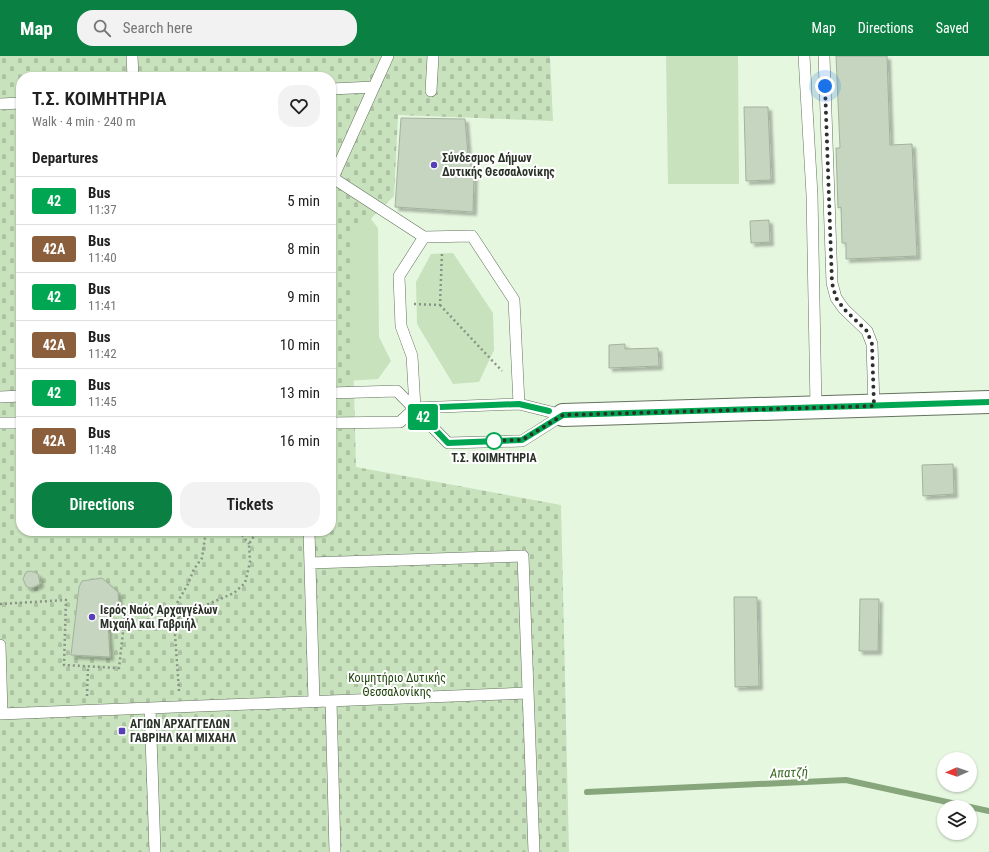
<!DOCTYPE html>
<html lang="en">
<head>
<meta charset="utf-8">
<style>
  :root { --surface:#fff; --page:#f2f2f2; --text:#222; --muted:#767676; --line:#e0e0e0; --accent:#0b8043 }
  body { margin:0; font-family:"Roboto Condensed",sans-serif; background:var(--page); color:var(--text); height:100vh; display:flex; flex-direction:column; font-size:15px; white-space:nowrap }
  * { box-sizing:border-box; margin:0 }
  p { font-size:13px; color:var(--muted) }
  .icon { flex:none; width:22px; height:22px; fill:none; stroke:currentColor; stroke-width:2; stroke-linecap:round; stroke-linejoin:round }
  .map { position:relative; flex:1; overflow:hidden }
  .sheet { position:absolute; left:16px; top:16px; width:320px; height:464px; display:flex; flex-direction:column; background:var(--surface); border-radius:16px; box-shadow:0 1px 3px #0004 }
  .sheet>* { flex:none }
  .badge { padding:0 8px; border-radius:3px; font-size:14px; line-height:26px }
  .needle { width:26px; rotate:268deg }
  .controls { position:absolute; left:937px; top:696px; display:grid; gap:8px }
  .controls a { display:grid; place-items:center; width:40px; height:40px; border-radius:50%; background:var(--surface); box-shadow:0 1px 3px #0004; font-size:20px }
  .you { position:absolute; width:20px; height:20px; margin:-10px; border:3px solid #fff; border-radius:50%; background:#1a73e8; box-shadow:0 0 0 6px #1a73e833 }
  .map>.badge { position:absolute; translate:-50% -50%; box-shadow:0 0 0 2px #fff }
  h2 { padding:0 16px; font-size:15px; line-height:36px }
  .round { display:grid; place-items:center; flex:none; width:42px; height:42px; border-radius:16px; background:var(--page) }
  .head { display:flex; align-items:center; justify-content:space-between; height:68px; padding:0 16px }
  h1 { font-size:19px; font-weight:600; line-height:30px }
  .button { display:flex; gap:8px; margin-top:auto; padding:8px 16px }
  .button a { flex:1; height:46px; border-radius:16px; background:var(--accent); color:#fff; font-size:16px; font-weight:600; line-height:46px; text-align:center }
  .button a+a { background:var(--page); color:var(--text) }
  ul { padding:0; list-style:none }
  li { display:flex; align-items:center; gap:12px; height:48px; padding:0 16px; border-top:1px solid var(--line) }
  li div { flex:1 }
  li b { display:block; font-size:15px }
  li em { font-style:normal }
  li .badge { min-width:44px; font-weight:700; text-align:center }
  header { display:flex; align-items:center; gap:24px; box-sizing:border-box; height:56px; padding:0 20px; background:var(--accent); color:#fff }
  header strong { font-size:19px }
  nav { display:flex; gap:22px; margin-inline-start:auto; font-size:14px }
  .search { width:280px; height:36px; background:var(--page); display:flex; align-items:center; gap:10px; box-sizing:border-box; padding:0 14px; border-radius:16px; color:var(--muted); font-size:15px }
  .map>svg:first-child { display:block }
  .grass { fill:#c8e2bd }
  .cemetery { fill:url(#cemetery-stones); fill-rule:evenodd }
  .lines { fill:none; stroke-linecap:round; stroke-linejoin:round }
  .stream { stroke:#87a67c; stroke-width:6 }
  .building { fill:#c5d5bf; stroke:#a2b29c; filter:url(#shadow) }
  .lane-casing { stroke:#64725e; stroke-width:12 }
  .street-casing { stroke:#64725e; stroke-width:24 }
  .path { stroke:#889484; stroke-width:2.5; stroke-dasharray:2 3; stroke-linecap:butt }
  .lane { stroke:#fff; stroke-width:11 }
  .street { stroke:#fff; stroke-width:22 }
  .line-casing { stroke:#fff; stroke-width:9 }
  .line { stroke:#00a651; stroke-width:6 }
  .walk { stroke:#2b3229; stroke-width:4; stroke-dasharray:0 7.2 }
  .poi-dot { fill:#583fb7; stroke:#fff; stroke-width:1.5 }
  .stop-dot { fill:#fff; stroke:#00a651; stroke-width:2 }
  .labels { text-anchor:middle; stroke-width:4; stroke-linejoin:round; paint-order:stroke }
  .poi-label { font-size:12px; font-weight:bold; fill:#2b3229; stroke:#fff; text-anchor:start }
  .stop-label { font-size:12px; font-weight:bold; fill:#2b3229; stroke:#fff }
  .park-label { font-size:12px; fill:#1d4208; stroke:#fff }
  .water-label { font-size:13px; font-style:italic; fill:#34651b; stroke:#fff }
</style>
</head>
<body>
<header>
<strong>Map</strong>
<div class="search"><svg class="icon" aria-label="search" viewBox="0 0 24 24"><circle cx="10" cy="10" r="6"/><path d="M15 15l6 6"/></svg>Search here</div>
<nav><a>Map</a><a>Directions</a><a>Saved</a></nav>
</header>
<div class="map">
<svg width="989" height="796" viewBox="0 0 989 796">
  <defs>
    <pattern id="cemetery-stones" width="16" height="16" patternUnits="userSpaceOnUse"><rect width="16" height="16" fill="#c8e2bd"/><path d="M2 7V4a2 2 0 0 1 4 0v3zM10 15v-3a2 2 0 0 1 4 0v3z" fill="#acc2a2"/></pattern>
    <filter id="shadow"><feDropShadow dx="3.5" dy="3.5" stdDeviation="1" flood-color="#0004"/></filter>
  </defs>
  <rect width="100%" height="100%" fill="#e6f7e0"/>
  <path class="grass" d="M666,0H738L739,128H668Z
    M371,163L378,172L379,281L391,305L378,323L331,326V169Z
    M453,197L493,257L494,294L479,326L453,328L417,268L416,226L431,198Z"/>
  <path class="cemetery" d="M0,0H550L553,65L398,59L394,140L350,183L356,411L561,449L569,796H0ZM21,21H331V475H21Z"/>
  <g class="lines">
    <path class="stream" d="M587,736L846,724L989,755"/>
  </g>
  <path class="building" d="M836,0H887L890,89L912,88L917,200L846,203V187H842L841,151L838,152L836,92H840Z
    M744,51H768L771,124L746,125Z
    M401,62L465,63L468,99L474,120L473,156L395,151Z
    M769,164L770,186L751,187L750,165Z
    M625,288V293L658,292L659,310L609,312V289Z
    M953,408L954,438L923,440L922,409Z
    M30,515L34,516L38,518L39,522L40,528L34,531L30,532L26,530L23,523L26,516Z
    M102,522L118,536L119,552L109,554L108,568L110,601L71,599L79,531L82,525Z
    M734,541H757L759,630L735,631Z
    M860,543H879L878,595H859Z"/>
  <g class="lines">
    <defs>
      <path id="lane" d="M132,0L133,21
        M804,0L812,139L816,351
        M824,0L832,227L836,242L844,253L867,275L872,288L874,350
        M331,33L374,31
        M431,35L433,0
        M0,48L21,47
        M333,122L424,181
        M331,126L388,0
        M331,337L397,335L448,387L522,385L563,359
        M0,341L21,340
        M415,352L412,300L401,270L399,220L424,181L472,180L514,244L519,348
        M0,367H21
        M331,367L400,366L415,352L519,348L563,359
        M309,475L314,646
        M310,507L523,500L534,796
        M0,589L2,658
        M331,645L335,796
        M150,652L155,796
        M0,658L528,637"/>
      <path id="street" d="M563,359L989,346"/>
    </defs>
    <use href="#lane" class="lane-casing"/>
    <use href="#street" class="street-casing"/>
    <path class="path" d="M414,248L440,249L442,196
      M440,249L502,315
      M239,475L249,488
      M0,548L66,544L64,609L119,612L125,558L170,556L181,564L192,555L234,537L245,527L250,506L249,488L257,475
      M179,635L175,579L181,564L177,547L188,528L194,513L202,502L206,475
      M87,640L88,610"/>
    <use href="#lane" class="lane"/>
    <use href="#street" class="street"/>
  </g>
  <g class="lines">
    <defs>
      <path id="line" d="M549,355L519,348L415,352L448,387L522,384L563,359L989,346"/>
    </defs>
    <use href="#line" class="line-casing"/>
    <use href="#line" class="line"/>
    <path class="walk" d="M494,385H492L522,384L563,359L874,350L872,288L867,275L844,253L836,242L832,227L825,30"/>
  </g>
  <g class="poi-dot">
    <circle cx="434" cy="109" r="4"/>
    <circle cx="92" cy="561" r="4"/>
    <rect x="118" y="671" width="8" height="8" rx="2"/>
  </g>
  <circle class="stop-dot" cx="494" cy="385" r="8"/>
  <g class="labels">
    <g class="poi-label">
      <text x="442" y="106">Σύνδεσμος Δήμων<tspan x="442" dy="14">Δυτικής Θεσσαλονίκης</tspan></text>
      <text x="100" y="558">Ιερός Ναός Αρχαγγέλων<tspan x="100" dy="14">Μιχαήλ και Γαβριήλ</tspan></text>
      <text x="130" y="672">ΑΓΙΩΝ ΑΡΧΑΓΓΕΛΩΝ<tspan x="130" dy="14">ΓΑΒΡΙΗΛ ΚΑΙ ΜΙΧΑΗΛ</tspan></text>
    </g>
    <g class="stop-label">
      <text x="494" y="406">Τ.Σ. ΚΟΙΜΗΤΗΡΙΑ</text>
    </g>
    <g class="park-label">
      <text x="397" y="626">Κοιμητήριο Δυτικής<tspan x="397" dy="14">Θεσσαλονίκης</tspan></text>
    </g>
    <g class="water-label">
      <text transform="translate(789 716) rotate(-3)" y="5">Απατζή</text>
    </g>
  </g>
</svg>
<div class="controls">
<a><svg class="needle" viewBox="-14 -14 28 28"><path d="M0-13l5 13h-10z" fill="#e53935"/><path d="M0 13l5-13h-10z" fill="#767676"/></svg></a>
<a><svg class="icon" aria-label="layers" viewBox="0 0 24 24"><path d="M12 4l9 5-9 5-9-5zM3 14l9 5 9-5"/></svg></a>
</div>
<div class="you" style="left:825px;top:30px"></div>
<b class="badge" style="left:423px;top:361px;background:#00a651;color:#fff">42</b>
<section class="sheet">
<div class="head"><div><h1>Τ.Σ. ΚΟΙΜΗΤΗΡΙΑ</h1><p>Walk · 4 min · 240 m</p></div><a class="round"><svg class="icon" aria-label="heart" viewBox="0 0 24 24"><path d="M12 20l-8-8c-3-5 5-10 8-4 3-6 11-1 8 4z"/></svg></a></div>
<h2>Departures</h2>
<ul>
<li><span class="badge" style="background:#00a651;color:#fff">42</span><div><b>Bus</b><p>11:37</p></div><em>5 min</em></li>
<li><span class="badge" style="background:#8b5e3c;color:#fff">42Α</span><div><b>Bus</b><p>11:40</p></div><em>8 min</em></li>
<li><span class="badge" style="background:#00a651;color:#fff">42</span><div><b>Bus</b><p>11:41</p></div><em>9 min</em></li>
<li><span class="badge" style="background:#8b5e3c;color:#fff">42Α</span><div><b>Bus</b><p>11:42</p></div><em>10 min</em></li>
<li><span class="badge" style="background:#00a651;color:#fff">42</span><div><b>Bus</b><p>11:45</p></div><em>13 min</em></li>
<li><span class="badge" style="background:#8b5e3c;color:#fff">42Α</span><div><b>Bus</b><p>11:48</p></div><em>16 min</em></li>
</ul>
<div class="button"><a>Directions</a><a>Tickets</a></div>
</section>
</div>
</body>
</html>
